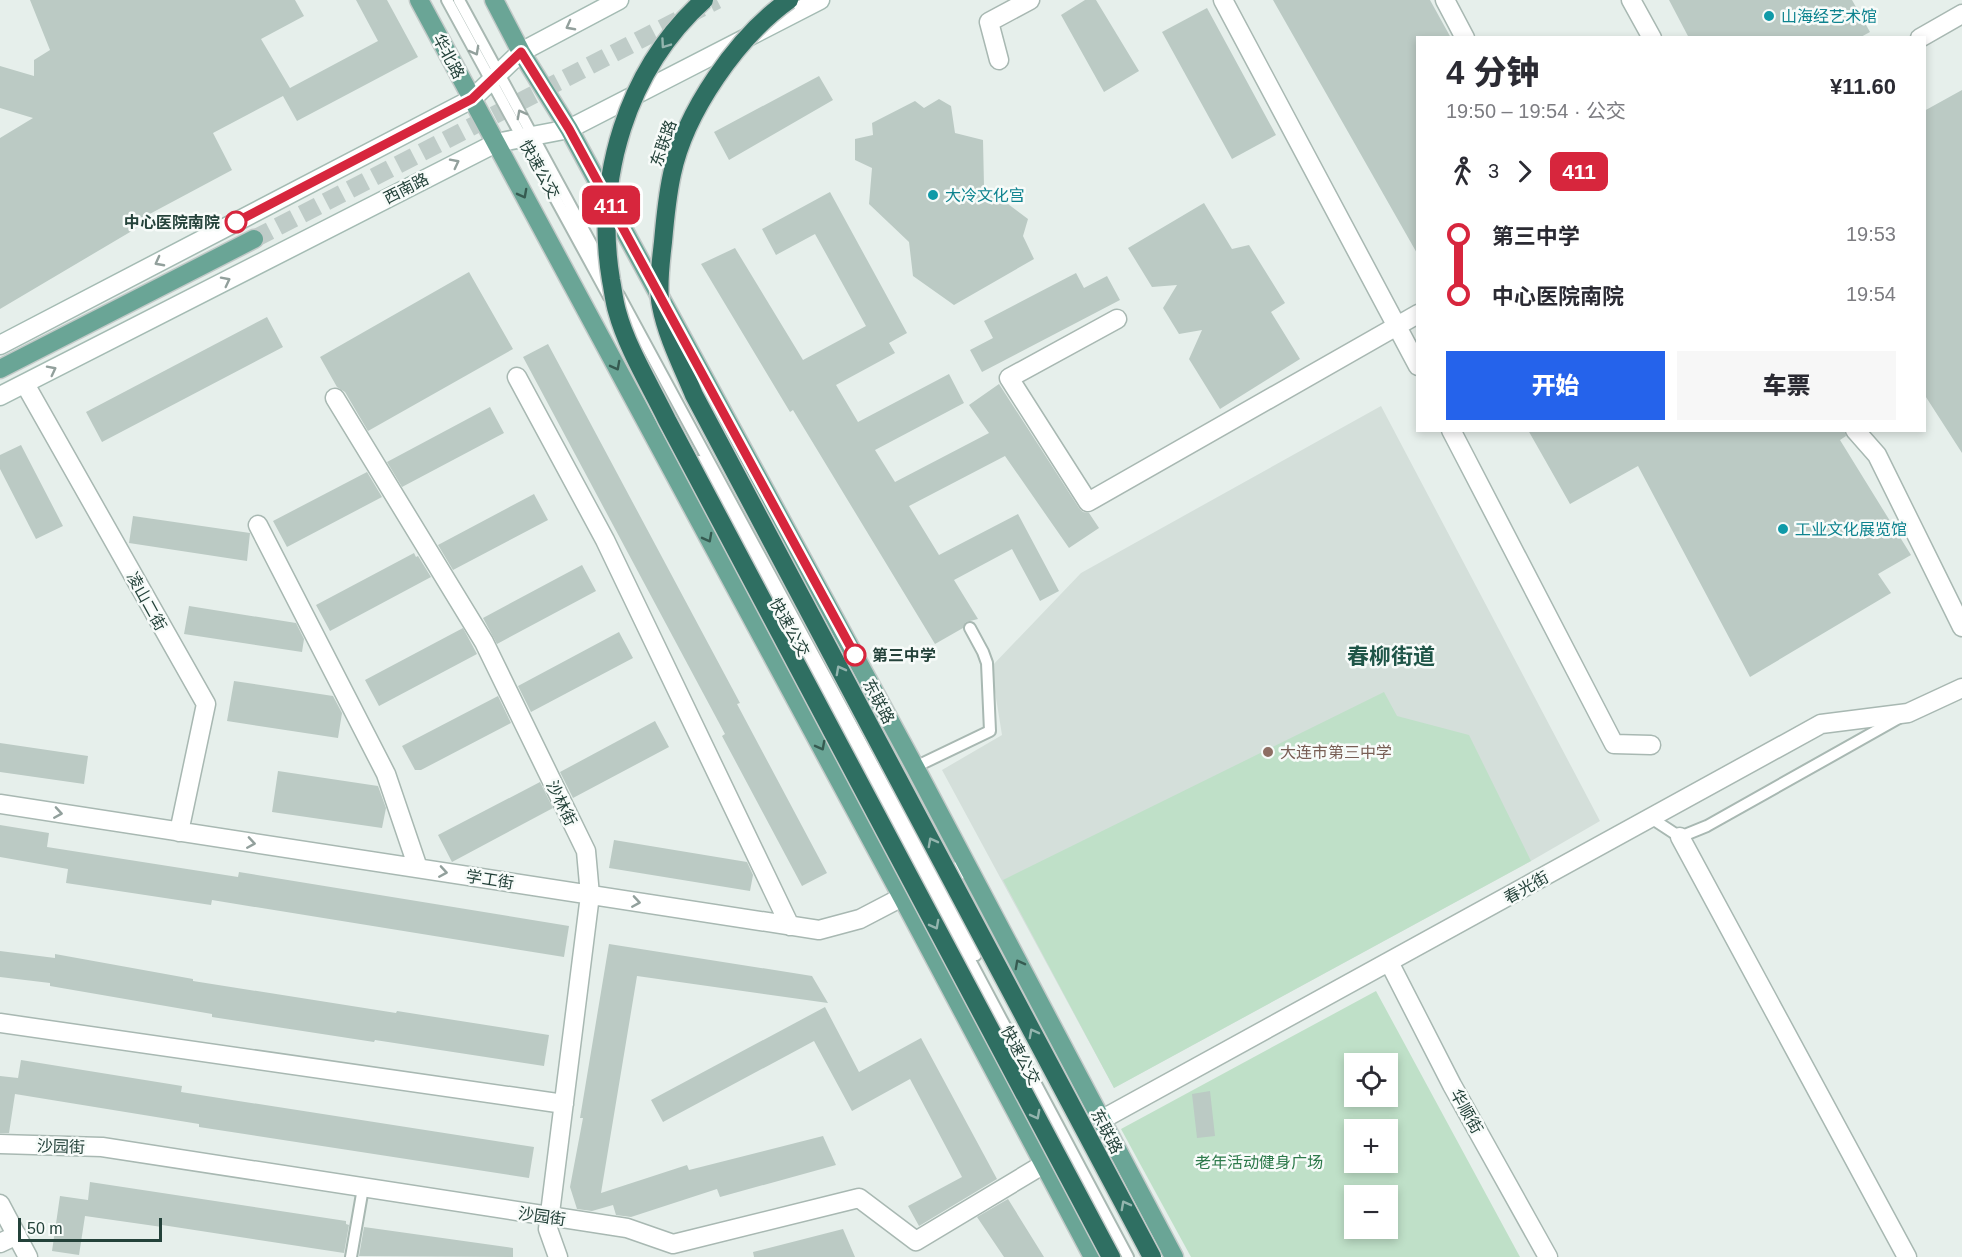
<!DOCTYPE html>
<html lang="zh">
<head>
<meta charset="utf-8">
<style>
  :root { --surface:#fff; --page:#f7f7f7; --text:#2b2b33; --muted:#7c7c81; --accent:#2563eb }
  body { margin:0; font-family:Helvetica,"Noto Sans SC",sans-serif; background:var(--page); color:var(--text); height:100vh; display:flex; flex-direction:column; font-size:22px; white-space:nowrap }
  * { box-sizing:border-box; margin:0 }
  p { font-size:20px; color:var(--muted) }
  .icon { flex:none; width:33px; height:33px; fill:none; stroke:currentColor; stroke-width:2; stroke-linecap:round; stroke-linejoin:round }
  .map { position:relative; flex:1; overflow:hidden }
  .drawer { position:absolute; left:1416px; top:36px; width:510px; height:396px; display:flex; flex-direction:column; background:var(--surface); border-radius:0px; box-shadow:0 3px 9px #0003 }
  .drawer>* { flex:none }
  .badge { padding:0 12px; border-radius:9px; font-size:21px; line-height:39px }
  .buttons { position:absolute; left:1344px; top:1053px; display:grid; gap:12px }
  .buttons a { display:grid; place-items:center; width:54px; height:54px; border-radius:0px; background:var(--surface); box-shadow:0 3px 9px #0003; font-size:30px }
  .scale { position:absolute; left:18px; bottom:15px; width:144px; box-sizing:border-box; padding-left:6px; border:3px solid #24423a; border-top:0; font-size:16px; line-height:21px; white-space:nowrap; color:#24423a; -webkit-text-stroke:4px #f7fbf9; paint-order:stroke }
  .map>.badge { position:absolute; translate:-50% -50%; box-shadow:0 0 0 3px #fff }
  .legs { display:flex; align-items:center; gap:9px; height:66px; padding:0 30px; font-size:20px }
  .legs p { margin-inline-start:auto }
  .summary { display:flex; align-items:center; justify-content:space-between; height:102px; padding:0 30px }
  h1 { font-size:33px; font-weight:800; line-height:45px }
  .action { display:flex; gap:12px; margin-top:auto; padding:12px 30px }
  .action a { flex:1; height:69px; border-radius:0px; background:var(--accent); color:#fff; font-size:24px; font-weight:800; line-height:69px; text-align:center }
  .action a+a { background:var(--page); color:var(--text) }
  ul { padding:0 30px; list-style:none }
  li { display:flex; align-items:center; gap:21px; height:60px; font-size:22px }
  li i { display:grid; place-items:center; width:9px; height:100%; margin:0 8px; background:currentColor }
  li i::after { content:''; width:15px; height:15px; margin:-8px; border:4px solid; border-radius:50%; background:var(--surface) }
  li p { margin-inline-start:auto }
  li:first-child i { background:linear-gradient(#0000 50%,currentColor 0) }
  li:last-child i { background:linear-gradient(currentColor 50%,#0000 0) }
  .map>svg:first-child { display:block }
  .built { fill:#d4dfda }
  .green { fill:#bfe0c8; fill-rule:evenodd }
  .building { fill:#bbcac4 }
  .lines { fill:none; stroke-linecap:round; stroke-linejoin:round }
  .primary-tunnel { stroke:#bfccc8; stroke-width:18; stroke-dasharray:18 9; stroke-linecap:butt }
  .lane-casing { stroke:#a8b8b2; stroke-width:14 }
  .street-casing { stroke:#a8b8b2; stroke-width:21 }
  .secondary-casing { stroke:#a4bbb3; stroke-width:21 }
  .primary-casing { stroke:#c2cac8; stroke-width:21 }
  .lane { stroke:#fff; stroke-width:10 }
  .street { stroke:#fff; stroke-width:18 }
  .secondary { stroke:#fff; stroke-width:18 }
  .primary { stroke:#6aa596; stroke-width:18 }
  .highway-bridge-casing { stroke:#c2cac8; stroke-width:21; stroke-linecap:butt }
  .highway-bridge { stroke:#2f6f62; stroke-width:18 }
  .oneway { stroke:#92a09c }
  .oneway2 { stroke:#93b5ae }
  .oneway3 { stroke:#365b51 }
  .line-1-casing { stroke:#fff; stroke-width:14 }
  .line-1 { stroke:#d7263d; stroke-width:9 }
  .culture-dot { fill:#0f9aa8; stroke:#f7fbf9; stroke-width:2 }
  .stop-1-dot { fill:#fff; stroke:#d7263d; stroke-width:3 }
  .education-dot { fill:#8d6e63; stroke:#f7fbf9; stroke-width:2 }
  .labels { text-anchor:middle; stroke-width:5; stroke-linejoin:round; paint-order:stroke }
  .culture-label { font-size:16px; fill:#0d838f; stroke:#f7fbf9; text-anchor:start }
  .street-label { font-size:16px; fill:#24423a; stroke:#f7fbf9 }
  .stop-label { font-size:16px; font-weight:bold; fill:#24423a; stroke:#f7fbf9; text-anchor:end }
  .education-label { font-size:16px; fill:#785e54; stroke:#f7fbf9; text-anchor:start }
  .park-label { font-size:16px; fill:#2d7a4b; stroke:#f7fbf9 }
  .district-label { font-size:22px; font-weight:bold; fill:#1f5548; stroke:#f7fbf9 }
</style>
</head>
<body>
<div class="map">
<svg width="1962" height="1257" viewBox="0 0 1962 1257">
  <rect width="100%" height="100%" fill="#e6efeb"/>
  <path class="built" d="M1381,406L1600,821L1531,861L1114,1088L942,770L1002,735L991,667L1081,573Z"/>
  <path class="green" d="M1384,692L1397,716L1469,735L1531,861L1114,1088L1003,880Z
    M1376,991L1520,1257H1191L1121,1129ZM1354,1064H1388V1096H1354ZM1354,1130H1388V1162H1354ZM1354,1196H1388V1228H1354Z"/>
  <path class="building" d="M30,0H295L304,16L261,39L290,88L378,41L356,0H387L418,57L297,121L283,96L213,133L232,170L144,217L147,222L0,309V138L33,118L0,108V66L34,76V60L50,50Z
    M1085,0H1096L1139,71L1104,92L1061,15Z
    M1273,0H1430L1451,38H1418V255Z
    M1669,0H1852L1870,32L1859,38H1689Z
    M1207,8L1276,135L1232,159L1162,32Z
    M819,76L833,100L729,160L714,132Z
    M1962,90V453L1924,394V111Z
    M939,99L951,106L955,133L983,140L984,186L1028,219L1023,236L1034,259L954,305L913,276L909,242L869,204L872,168L855,160V139L873,135L872,123L915,101L924,108Z
    M830,192L907,333L889,343L895,353L836,385L858,422L949,374L964,403L875,450L895,482L989,433L969,405L999,384L1079,508L1083,512L1089,513L1099,528L1069,548L1005,456L909,506L939,555L1018,514L1059,591L1040,601L1012,549L954,580L978,619L966,622L963,628L935,644L793,410L790,412L701,264L735,248L803,360L866,326L815,234L776,255L762,229Z
    M1204,203L1232,249L1249,245L1285,303L1271,312L1300,359L1220,409L1189,359L1202,330L1179,334L1163,308L1177,285L1152,287L1128,248Z
    M469,272L513,349L368,431L345,392L337,387L320,357Z
    M1076,273L1084,288L1107,276L1120,300L982,372L970,350L993,338L984,321Z
    M267,317L283,347L102,442L86,412Z
    M548,344L740,703L737,704L827,873L802,886L722,736L725,734L523,357Z
    M490,407L504,433L402,487L387,462Z
    M1528,430H1844L1846,436L1840,440L1911,555L1878,574L1891,593L1750,677L1638,466L1570,504Z
    M21,445L63,526L36,539L0,469V455Z
    M367,472L382,497L287,547L273,521Z
    M534,494L548,520L453,570L438,545Z
    M133,516L250,533L247,561L129,543Z
    M414,553L416,557L418,556L431,577L330,631L316,605Z
    M582,565L596,591L497,644L483,618Z
    M189,606L296,623L304,639L302,652L184,634Z
    M463,628L477,654L379,706L365,680Z
    M619,632L633,658L531,712L518,686Z
    M234,681L333,696L342,713L338,738L227,721Z
    M498,696L511,723L421,770H415L402,746Z
    M655,721L669,747L573,798L560,772Z
    M0,743L88,756L84,784L0,772Z
    M278,771L378,786L386,808L382,828L272,812Z
    M540,782L553,808L452,862L438,835Z
    M0,825L49,833L47,847L238,877L239,872L569,926L564,957L212,900L211,905L66,883L68,869L0,857Z
    M614,840L747,862L753,875L750,891L609,868Z
    M609,944L812,976L828,1003L637,976L601,1193L687,1165L689,1170L823,1136L836,1165L720,1197L717,1189L631,1217L616,1215L613,1205L592,1211L577,1209L570,1187L583,1118H580Z
    M0,951L55,958V954L193,979V981L396,1013L397,1011L549,1035L544,1066L375,1040L374,1042L212,1017V1014L50,986V983L0,977Z
    M825,1007L859,1072L921,1038L997,1179L919,1226L908,1206L962,1177L910,1079L852,1111L814,1041L663,1122L651,1100Z
    M21,1060L182,1086L181,1092L534,1147L529,1178L199,1127V1124L15,1094L9,1133H0V1076L18,1078Z
    M1210,1091L1215,1136L1197,1138L1192,1094Z
    M90,1182L346,1221V1224L349,1225L344,1253L162,1225V1227L85,1216L79,1255L52,1251L60,1196L88,1200Z
    M1008,1199L1044,1257H1004L977,1217Z
    M364,1227L513,1248V1257L359,1256Z
    M843,1229L855,1257H754L753,1252Z"/>
  <g class="lines">
    <path class="primary-tunnel" d="M254,239L717,0"/>
    <defs>
      <path id="lane" d="M447,0L609,297
        M459,0L606,271
        M619,295L976,955
        M699,461L929,883L1128,1257
        M915,767L990,731L987,663L983,652L970,628
        M1651,818L1680,837L1707,826L1899,718
        M351,1257L363,1188"/>
      <path id="street" d="M1223,0L1418,366
        M1445,0L1465,38
        M1631,0L1652,38
        M1920,38L1962,14
        M999,60L989,22L1030,0
        M1117,319L1009,378L1088,502L1418,314
        M517,377L605,540L790,926
        M25,384L206,704L179,832
        M335,398L484,642L586,851L590,895L548,1229L558,1257
        M1451,430L1614,744L1651,745
        M1855,430L1877,455L1962,627
        M258,525L386,774L418,868
        M0,804L819,930L860,919L929,883L967,867
        M1680,837L1907,1257
        M1389,962L1452,1085L1548,1257
        M0,1023L564,1104
        M1101,1120L1821,724L1908,713L1962,688
        M0,1144L102,1147L627,1228L673,1244L859,1198L916,1241L1044,1164
        M0,1204L28,1257
        M0,1243L17,1235"/>
      <path id="secondary" d="M0,345L472,99L521,52L619,0
        M0,396L496,143L569,129L820,0"/>
      <path id="primary" d="M419,0L902,897L1093,1257
        M494,0L521,52L569,129L915,767L1174,1257
        M0,369L254,239"/>
    </defs>
    <use href="#lane" class="lane-casing"/>
    <use href="#street" class="street-casing"/>
    <use href="#secondary" class="secondary-casing"/>
    <use href="#primary" class="primary-casing"/>
    <use href="#lane" class="lane"/>
    <use href="#street" class="street"/>
    <use href="#secondary" class="secondary"/>
    <use href="#primary" class="primary"/>
    <defs>
      <path id="highway-bridge" d="M704,0C627,69 594,179 611,280C613,290 614,301 617,311C627,348 650,385 667,420L1111,1257
        M789,0C737,37 685,112 672,174C667,197 665,219 663,242C661,260 657,288 661,306C667,337 682,366 694,395L1152,1257"/>
    </defs>
    <use href="#highway-bridge" class="highway-bridge-casing"/>
    <use href="#highway-bridge" class="highway-bridge"/>
  </g>
  <defs><path id="oneway-chevron" d="M-2-3.5L2.5 0L-2 3.5" fill="none" stroke-width="1.6" stroke-linecap="round" stroke-linejoin="round" transform="scale(1.5)"/></defs>
  <g class="oneway">
    <use href="#oneway-chevron" transform="translate(570 26) rotate(152)"/>
    <use href="#oneway-chevron" transform="translate(475 51) rotate(61)"/>
    <use href="#oneway-chevron" transform="translate(521 114) rotate(-118)"/>
    <use href="#oneway-chevron" transform="translate(455 163) rotate(-27)"/>
    <use href="#oneway-chevron" transform="translate(159 262) rotate(152)"/>
    <use href="#oneway-chevron" transform="translate(226 281) rotate(-27)"/>
    <use href="#oneway-chevron" transform="translate(52 370) rotate(-27)"/>
    <use href="#oneway-chevron" transform="translate(58 813) rotate(9)"/>
    <use href="#oneway-chevron" transform="translate(251 843) rotate(9)"/>
    <use href="#oneway-chevron" transform="translate(443 872) rotate(9)"/>
    <use href="#oneway-chevron" transform="translate(636 902) rotate(9)"/>
  </g>
  <g class="oneway2">
    <use href="#oneway-chevron" transform="translate(665 44) rotate(125)"/>
    <use href="#oneway-chevron" transform="translate(840 670) rotate(-118)"/>
    <use href="#oneway-chevron" transform="translate(932 842) rotate(-118)"/>
    <use href="#oneway-chevron" transform="translate(935 925) rotate(62)"/>
    <use href="#oneway-chevron" transform="translate(1033 1033) rotate(-118)"/>
    <use href="#oneway-chevron" transform="translate(1036 1115) rotate(62)"/>
    <use href="#oneway-chevron" transform="translate(1125 1205) rotate(-118)"/>
  </g>
  <g class="oneway3">
    <use href="#oneway-chevron" transform="translate(523 194) rotate(62)"/>
    <use href="#oneway-chevron" transform="translate(616 366) rotate(62)"/>
    <use href="#oneway-chevron" transform="translate(708 538) rotate(62)"/>
    <use href="#oneway-chevron" transform="translate(821 746) rotate(62)"/>
    <use href="#oneway-chevron" transform="translate(1019 964) rotate(-118)"/>
  </g>
  <g class="lines">
    <defs>
      <path id="line-1" d="M236,222L472,99L521,52L569,129L855,655"/>
    </defs>
    <use href="#line-1" class="line-1-casing"/>
    <use href="#line-1" class="line-1"/>
  </g>
  <g class="culture-dot">
    <circle cx="1769" cy="16" r="6"/>
    <circle cx="933" cy="195" r="6"/>
    <circle cx="1783" cy="529" r="6"/>
  </g>
  <g class="stop-1-dot">
    <circle cx="236" cy="222" r="10"/>
    <circle cx="855" cy="655" r="10"/>
  </g>
  <circle class="education-dot" cx="1268" cy="752" r="6"/>
  <g class="labels">
    <g class="culture-label">
      <text x="1781" y="22">山海经艺术馆</text>
      <text x="945" y="201">大冷文化宫</text>
      <text x="1795" y="535">工业文化展览馆</text>
    </g>
    <g class="street-label">
      <text transform="translate(449 56) rotate(62)" y="6">华北路</text>
      <text transform="translate(663 143) rotate(-71)" y="6">东联路</text>
      <text transform="translate(540 169) rotate(61)" y="6">快速公交</text>
      <text transform="translate(406 188) rotate(-27)" y="6">西南路</text>
      <text transform="translate(147 601) rotate(61)" y="6">凌山二街</text>
      <text transform="translate(790 627) rotate(61)" y="6">快速公交</text>
      <text transform="translate(879 701) rotate(62)" y="6">东联路</text>
      <text transform="translate(562 803) rotate(64)" y="6">沙林街</text>
      <text transform="translate(490 879) rotate(9)" y="6">学工街</text>
      <text transform="translate(1526 887) rotate(-29)" y="6">春光街</text>
      <text transform="translate(1021 1055) rotate(62)" y="6">快速公交</text>
      <text transform="translate(1467 1111) rotate(61)" y="6">华顺街</text>
      <text transform="translate(1107 1131) rotate(62)" y="6">东联路</text>
      <text transform="translate(61 1146) rotate(2)" y="6">沙园街</text>
      <text transform="translate(542 1216) rotate(8)" y="6">沙园街</text>
    </g>
    <g class="stop-label">
      <text x="220" y="228">中心医院南院</text>
      <text x="872" y="661" text-anchor="start">第三中学</text>
    </g>
    <g class="education-label">
      <text x="1280" y="758">大连市第三中学</text>
    </g>
    <g class="park-label">
      <text x="1259" y="1168">老年活动健身广场</text>
    </g>
    <g class="district-label">
      <text x="1391" y="664">春柳街道</text>
    </g>
  </g>
</svg>
<div class="buttons">
<a><svg class="icon" aria-label="locate" viewBox="0 0 24 24"><circle cx="12" cy="12" r="6"/><path d="M12 2v4M12 18v4M2 12h4M18 12h4"/></svg></a>
<a>+</a>
<a>−</a>
</div>
<div class="scale">50 m</div>
<b class="badge" style="left:611px;top:205px;background:#d7263d;color:#fff">411</b>
<section class="drawer">
<div class="summary"><div><h1>4 分钟</h1><p>19:50 – 19:54 · 公交</p></div><b>¥11.60</b></div>
<div class="legs"><svg class="icon" aria-label="walk" viewBox="0 0 24 24"><circle cx="13" cy="4" r="2"/><path d="M13 8l-2 6 4 7M11 14l-3 7M7 12l3-4h3l4 4"/></svg>3<svg class="icon" aria-label="forward" viewBox="0 0 24 24"><path d="M9 5l7 7-7 7"/></svg><b class="badge" style="background:#d7263d;color:#fff">411</b></div>
<ul>
<li><i style="color:#d7263d"></i><b>第三中学</b><p>19:53</p></li>
<li><i style="color:#d7263d"></i><b>中心医院南院</b><p>19:54</p></li>
</ul>
<div class="action"><a>开始</a><a>车票</a></div>
</section>
</div>
</body>
</html>
